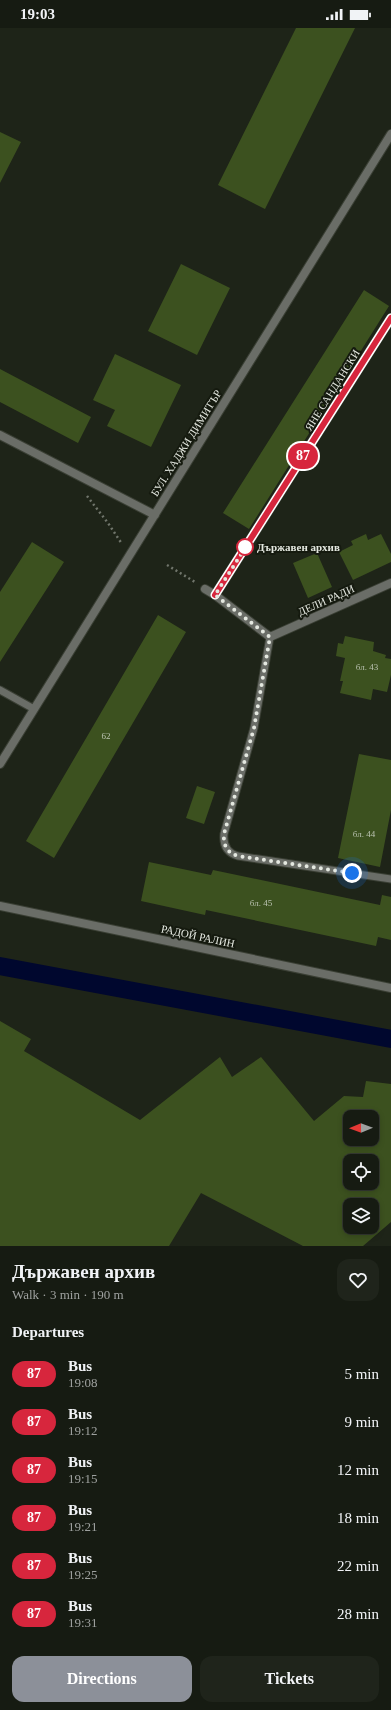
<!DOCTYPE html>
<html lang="en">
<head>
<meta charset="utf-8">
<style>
  :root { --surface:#161b12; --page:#1f241b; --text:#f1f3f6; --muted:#9ea19f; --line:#353932; --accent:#8c9099 }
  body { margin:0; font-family:"Times New Roman",serif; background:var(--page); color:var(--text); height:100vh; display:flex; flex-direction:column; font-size:15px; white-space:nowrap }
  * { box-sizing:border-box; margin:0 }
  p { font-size:13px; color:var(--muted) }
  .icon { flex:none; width:22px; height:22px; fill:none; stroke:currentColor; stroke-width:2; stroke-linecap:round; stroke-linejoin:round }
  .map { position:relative; height:1218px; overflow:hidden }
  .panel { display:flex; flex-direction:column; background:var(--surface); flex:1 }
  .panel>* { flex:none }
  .badge { padding:0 8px; border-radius:13px; font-size:14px; line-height:26px }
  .needle { width:26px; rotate:269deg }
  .controls { position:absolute; left:343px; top:1082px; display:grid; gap:8px }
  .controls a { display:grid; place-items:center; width:36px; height:36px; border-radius:8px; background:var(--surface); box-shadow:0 2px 6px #0003,0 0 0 1px var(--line); font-size:20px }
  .you { position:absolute; width:20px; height:20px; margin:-10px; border:3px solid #fff; border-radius:50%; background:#1a73e8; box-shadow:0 0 0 6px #1a73e833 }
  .map>.badge { position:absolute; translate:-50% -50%; box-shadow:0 0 0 2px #fff }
  h2 { padding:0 12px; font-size:15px; line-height:36px }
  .round { display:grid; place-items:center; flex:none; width:42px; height:42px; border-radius:12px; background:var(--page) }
  .summary { display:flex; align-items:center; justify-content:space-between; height:68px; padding:0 12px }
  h1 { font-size:19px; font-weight:700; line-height:30px }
  .cta { display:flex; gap:8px; margin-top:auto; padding:8px 12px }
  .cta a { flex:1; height:46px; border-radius:12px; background:var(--accent); color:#fff; font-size:16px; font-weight:700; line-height:46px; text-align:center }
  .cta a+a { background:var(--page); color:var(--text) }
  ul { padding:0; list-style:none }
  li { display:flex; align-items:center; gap:12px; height:48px; padding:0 12px }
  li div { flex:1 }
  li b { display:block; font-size:15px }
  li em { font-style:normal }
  li .badge { min-width:44px; font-weight:700; text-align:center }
  .status { display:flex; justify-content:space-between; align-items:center; height:28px; padding:0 20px; background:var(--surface); direction:ltr }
  .status svg { height:11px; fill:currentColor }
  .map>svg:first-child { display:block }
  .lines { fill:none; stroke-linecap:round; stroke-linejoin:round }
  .canal { stroke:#00072e; stroke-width:18 }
  .building { fill:#3c511f; fill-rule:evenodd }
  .service-casing { stroke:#3a3f34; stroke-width:9 }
  .minor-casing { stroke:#3a3f34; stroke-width:10 }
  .tertiary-casing { stroke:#3a3f34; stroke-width:10 }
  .path { stroke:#70756b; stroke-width:2.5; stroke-dasharray:2 3; stroke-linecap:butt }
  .service { stroke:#6a6d67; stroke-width:7 }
  .minor { stroke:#6a6d67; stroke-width:8 }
  .tertiary { stroke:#6a6d67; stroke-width:8 }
  .line-casing { stroke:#fff; stroke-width:9 }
  .line { stroke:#d7263d; stroke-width:6 }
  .walk { stroke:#e4e8e0; stroke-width:4; stroke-dasharray:0 7.2 }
  .stop-dot { fill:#fff; stroke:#d7263d; stroke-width:2 }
  .labels { text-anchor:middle; stroke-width:4; stroke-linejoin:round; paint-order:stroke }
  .number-label { font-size:9px; fill:#bac2b0 }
  .street-label { font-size:11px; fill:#e4e8e0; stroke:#151a0f }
  .stop-label { font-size:11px; font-weight:bold; fill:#e4e8e0; stroke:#151a0f; text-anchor:start }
</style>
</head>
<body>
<div class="status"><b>19:03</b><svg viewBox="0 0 49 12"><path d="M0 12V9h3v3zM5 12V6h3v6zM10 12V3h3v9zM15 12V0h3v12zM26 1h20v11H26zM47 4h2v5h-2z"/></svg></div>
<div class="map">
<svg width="391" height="1218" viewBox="0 0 391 1218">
  <rect width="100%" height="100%" fill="#1e2418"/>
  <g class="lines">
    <path class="canal" d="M0,938L391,1011"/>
  </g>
  <path class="building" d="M296,0H355L265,181L218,157Z
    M0,104L21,114L0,155Z
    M181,236L230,260L197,327L148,303Z
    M364,262L389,278L249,501L223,485Z
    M115,326L181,357L151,419L107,398L115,382L93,372Z
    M0,341L91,389L78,415L0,374Z
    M366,506L368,512L381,506L391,526V534L353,552L339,524L353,517L351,513Z
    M32,514L64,534L0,634V564Z
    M317,525L332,559L308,570L293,535Z
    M158,587L186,604L54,830L26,813Z
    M345,608L374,614L373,623L386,627L385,630L391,631V647L387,664L373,661L371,672L340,665L343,653H340L345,630L336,628L338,615L343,616Z
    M359,726L391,732V782L380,839L338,830Z
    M197,758L215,764L204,796L186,790Z
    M149,834L211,847L213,842L380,877L382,867L391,869V912L378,909L376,918L206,882L205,887L141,873Z
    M0,993L31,1011L24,1023L140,1092L220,1029L232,1049L261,1029L314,1093L344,1068L363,1069L366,1053L391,1056V1194L363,1218H303L201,1165L169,1218H0ZM350,1089H372V1111H350ZM350,1133H372V1155H350ZM350,1177H372V1199H350Z"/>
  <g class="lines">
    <defs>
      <path id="service" d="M270,609L254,700L224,806C223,817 227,825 238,828L391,851
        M0,662L34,681"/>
      <path id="minor" d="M205,561L215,567L270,609L391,555
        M215,567L391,290
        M0,878L391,960"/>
      <path id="tertiary" d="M0,407L155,487
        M0,736L391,106"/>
    </defs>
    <use href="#service" class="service-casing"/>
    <use href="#minor" class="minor-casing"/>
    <use href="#tertiary" class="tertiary-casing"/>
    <path class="path" d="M87,468L108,495L122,516
      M167,537L195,554"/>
    <use href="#service" class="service"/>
    <use href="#minor" class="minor"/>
    <use href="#tertiary" class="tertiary"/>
  </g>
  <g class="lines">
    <defs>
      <path id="line" d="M215,567L391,290"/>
    </defs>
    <use href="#line" class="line-casing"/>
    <use href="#line" class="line"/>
    <path class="walk" d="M245,519L249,514L215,567L270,609L254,700L224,806C223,817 227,825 238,828L352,845"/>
  </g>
  <circle class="stop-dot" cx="245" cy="519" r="8"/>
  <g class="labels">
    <g class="number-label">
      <text x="367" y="642">бл. 43</text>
      <text x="106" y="711">62</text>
      <text x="364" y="809">бл. 44</text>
      <text x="261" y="878">бл. 45</text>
    </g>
    <g class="street-label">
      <text transform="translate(332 362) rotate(-58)" y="4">ЯНЕ САНДАНСКИ</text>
      <text transform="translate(186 415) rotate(-58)" y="4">БУЛ. ХАДЖИ ДИМИТЪР</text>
      <text transform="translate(326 572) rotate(-24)" y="4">ДЕЛИ РАДИ</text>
      <text transform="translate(198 908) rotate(12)" y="4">РАДОЙ РАЛИН</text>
    </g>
    <g class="stop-label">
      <text x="257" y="523">Държавен архив</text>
    </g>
  </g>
</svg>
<div class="controls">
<a><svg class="needle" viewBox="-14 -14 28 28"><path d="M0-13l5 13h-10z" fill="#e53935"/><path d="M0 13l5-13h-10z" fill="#9ea19f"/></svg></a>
<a><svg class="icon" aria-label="locate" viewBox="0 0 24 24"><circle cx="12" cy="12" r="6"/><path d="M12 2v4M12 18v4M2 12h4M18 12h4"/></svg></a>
<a><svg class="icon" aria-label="layers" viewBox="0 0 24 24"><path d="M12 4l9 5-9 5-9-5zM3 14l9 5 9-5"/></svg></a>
</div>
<div class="you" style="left:352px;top:845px"></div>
<b class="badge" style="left:303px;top:428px;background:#d7263d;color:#fff">87</b>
</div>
<section class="panel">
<div class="summary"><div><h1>Държавен архив</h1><p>Walk · 3 min · 190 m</p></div><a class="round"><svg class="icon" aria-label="heart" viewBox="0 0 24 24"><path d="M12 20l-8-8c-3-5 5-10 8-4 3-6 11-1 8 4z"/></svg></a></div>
<h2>Departures</h2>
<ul>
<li><span class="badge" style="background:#d7263d;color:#fff">87</span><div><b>Bus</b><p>19:08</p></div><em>5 min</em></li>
<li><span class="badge" style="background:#d7263d;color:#fff">87</span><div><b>Bus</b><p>19:12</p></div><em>9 min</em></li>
<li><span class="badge" style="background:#d7263d;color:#fff">87</span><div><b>Bus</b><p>19:15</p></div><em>12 min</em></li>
<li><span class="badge" style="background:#d7263d;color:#fff">87</span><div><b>Bus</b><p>19:21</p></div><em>18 min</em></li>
<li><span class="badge" style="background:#d7263d;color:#fff">87</span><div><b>Bus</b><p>19:25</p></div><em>22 min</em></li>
<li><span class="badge" style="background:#d7263d;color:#fff">87</span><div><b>Bus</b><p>19:31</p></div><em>28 min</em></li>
</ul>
<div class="cta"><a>Directions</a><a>Tickets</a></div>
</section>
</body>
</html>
